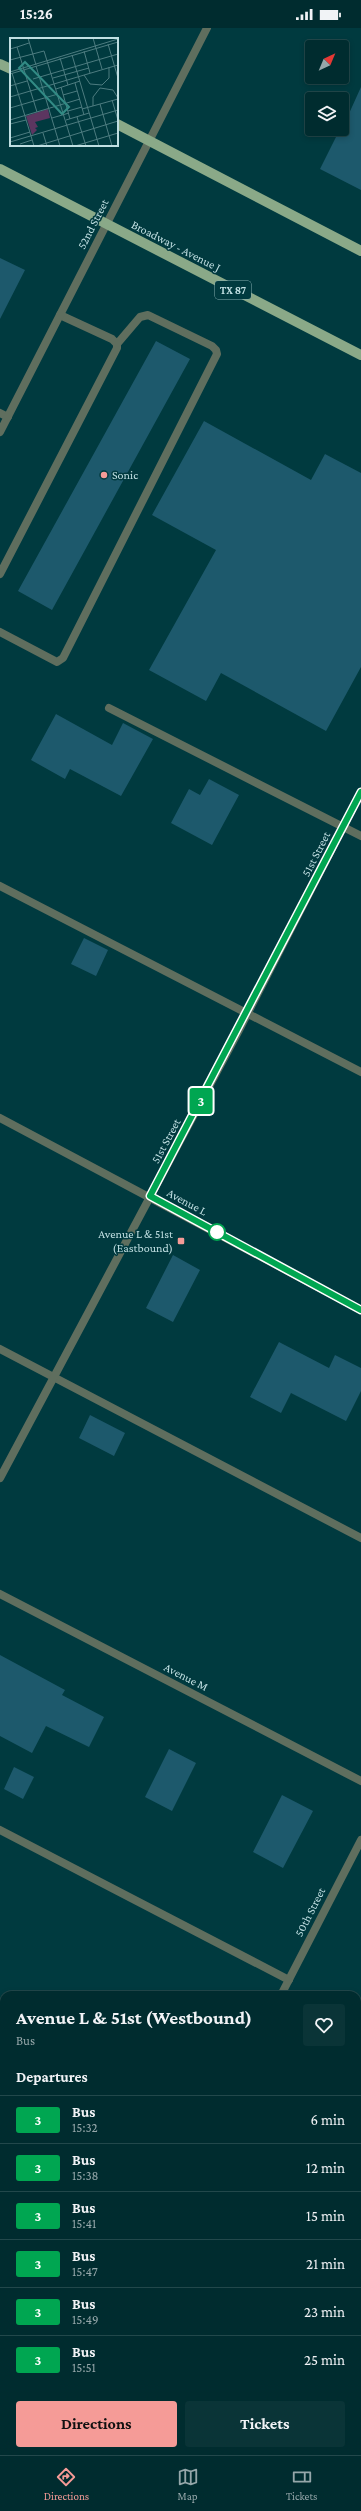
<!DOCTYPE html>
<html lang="en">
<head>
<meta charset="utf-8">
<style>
  :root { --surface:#002c2f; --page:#0a3437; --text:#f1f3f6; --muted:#95a7aa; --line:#22484b; --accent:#f59b97 }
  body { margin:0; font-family:"Crimson Pro",serif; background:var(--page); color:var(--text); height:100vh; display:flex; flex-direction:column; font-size:15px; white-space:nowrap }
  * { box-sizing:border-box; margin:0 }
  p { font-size:13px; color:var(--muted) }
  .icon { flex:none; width:22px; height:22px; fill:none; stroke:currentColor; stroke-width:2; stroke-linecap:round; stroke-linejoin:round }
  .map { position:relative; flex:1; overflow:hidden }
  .sheet { position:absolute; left:0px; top:1963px; width:361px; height:464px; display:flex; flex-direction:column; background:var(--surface); border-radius:12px 12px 0 0; box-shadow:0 2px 6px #0003,0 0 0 1px var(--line) }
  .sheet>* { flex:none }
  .badge { padding:0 8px; border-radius:3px; font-size:14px; line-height:26px }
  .needle { width:26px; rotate:44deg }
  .controls { position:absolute; left:305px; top:12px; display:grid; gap:8px }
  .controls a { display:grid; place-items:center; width:44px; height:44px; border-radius:4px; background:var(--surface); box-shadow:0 2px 6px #0003,0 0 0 1px var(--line); font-size:20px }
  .map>.badge { position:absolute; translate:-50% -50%; box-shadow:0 0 0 2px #fff }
  h2 { padding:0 16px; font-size:15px; line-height:36px }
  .round { display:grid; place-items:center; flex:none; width:42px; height:42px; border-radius:4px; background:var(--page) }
  .overview { display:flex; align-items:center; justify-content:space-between; height:68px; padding:0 16px }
  h1 { font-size:19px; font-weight:700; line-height:30px }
  .primary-button { display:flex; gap:8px; margin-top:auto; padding:8px 16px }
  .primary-button a { flex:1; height:46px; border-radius:4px; background:var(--accent); color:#111; font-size:16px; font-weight:700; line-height:46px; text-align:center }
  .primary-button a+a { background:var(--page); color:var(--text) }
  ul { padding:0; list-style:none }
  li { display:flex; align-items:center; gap:12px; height:48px; padding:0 16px; border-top:1px solid var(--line) }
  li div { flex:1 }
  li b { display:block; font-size:15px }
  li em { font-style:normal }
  li .badge { min-width:44px; font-weight:700; text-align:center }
  .status { display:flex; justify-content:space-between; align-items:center; height:28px; padding:0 20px; background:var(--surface); direction:ltr }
  .status svg { height:11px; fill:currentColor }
  .menu { display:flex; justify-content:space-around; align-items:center; height:56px; border-top:1px solid var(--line); background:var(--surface); font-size:11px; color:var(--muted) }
  .menu a { display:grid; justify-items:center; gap:2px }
  .menu .active { color:var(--accent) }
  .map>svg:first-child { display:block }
  .building { fill:#1d596c }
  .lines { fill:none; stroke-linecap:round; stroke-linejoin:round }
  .service { stroke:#5f6e5e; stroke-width:8 }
  .minor { stroke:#5f6e5e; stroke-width:8 }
  .tertiary { stroke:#5f6e5e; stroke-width:8 }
  .primary { stroke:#8aa988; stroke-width:10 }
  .line-casing { stroke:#fff; stroke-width:9 }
  .line { stroke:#00a651; stroke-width:6 }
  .poi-dot { fill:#f59b97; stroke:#003a3f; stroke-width:1.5 }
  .stop-dot { fill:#fff; stroke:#00a651; stroke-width:2 }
  .labels { text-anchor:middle; stroke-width:3; stroke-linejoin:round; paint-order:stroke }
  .shield { fill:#003a3f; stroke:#86aeb1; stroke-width:1 }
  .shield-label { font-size:11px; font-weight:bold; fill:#c0dfe2 }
  .street-label { font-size:12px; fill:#c0dfe2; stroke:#003a3f }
  .poi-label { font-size:12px; fill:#c0dfe2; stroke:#003a3f; text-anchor:start }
  .inset-road { fill:none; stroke:#4d7c80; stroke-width:1 }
  .view { fill:#328b85; fill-opacity:0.15; stroke:#328b85; stroke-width:2 }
  .inset-edge { fill:none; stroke:#c0dfe2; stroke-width:2 }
</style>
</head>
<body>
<div class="status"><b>15:26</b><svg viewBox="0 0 49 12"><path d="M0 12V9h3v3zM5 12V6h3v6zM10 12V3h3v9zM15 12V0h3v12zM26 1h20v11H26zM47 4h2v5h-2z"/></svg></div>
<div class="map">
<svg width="361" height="2427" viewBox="0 0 361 2427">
  <rect width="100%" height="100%" fill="#003a3f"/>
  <path class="building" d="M361,59V162L320,141L340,101H342Z
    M0,230L25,242L0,291Z
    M156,313L190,331L52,582L18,563Z
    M204,393L311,452L325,426L361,445V639L326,703L221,645L206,673L149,642L216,522L152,487Z
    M56,686L112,717L123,695L153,711L121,768L70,741L65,751L31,732Z
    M209,751L239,767L212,817L171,795L189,761L200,767Z
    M84,910L108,922L96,948L71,936Z
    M173,1227L200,1242L173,1294L146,1280Z
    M279,1314L329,1340L335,1327L361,1340V1363L346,1393L291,1365L281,1385L250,1369Z
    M90,1387L125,1405L114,1428L79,1410Z
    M0,1627L65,1662L62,1667L104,1689L89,1719L46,1698L32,1725L0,1708Z
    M169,1721L196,1735L172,1783L145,1769Z
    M14,1739L34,1749L23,1771L4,1761Z
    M282,1767L313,1783L283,1840L253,1824Z"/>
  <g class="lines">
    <path class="service" d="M0,385L8,389
      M0,546L117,320V316L112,311L60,287
      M0,604L57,634L63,630L217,326L216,322L212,318L148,287L140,289L117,316
      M0,858L361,1044
      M0,1321L361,1510
      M0,1802L289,1952
      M0,2266L4,2268"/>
    <path class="minor" d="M0,404L207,0
      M109,680L361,808
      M0,1090L361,1282
      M0,1566L361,1753
      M281,1967L361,1812
      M0,2033L4,2035
      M357,2193L361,2197
      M357,2260L361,2252
      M42,2427L45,2423
      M271,2427L273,2423"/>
    <path class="tertiary" d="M0,1450L238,1004L361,764"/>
    <path class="primary" d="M0,36L11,41
      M117,96L361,223
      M0,141L361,327"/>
  </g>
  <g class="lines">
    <defs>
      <path id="line" d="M361,764L150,1168L361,1282"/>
    </defs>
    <use href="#line" class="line-casing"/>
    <use href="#line" class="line"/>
  </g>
  <g class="poi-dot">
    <circle cx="104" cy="447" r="4"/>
    <rect x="177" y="1209" width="8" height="8" rx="2"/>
  </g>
  <circle class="stop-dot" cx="217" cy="1204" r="8"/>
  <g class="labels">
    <rect class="shield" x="215" y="253" width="36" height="18" rx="3"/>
    <g class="shield-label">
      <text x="233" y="266">TX 87</text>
    </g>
    <g class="street-label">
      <text transform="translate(93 196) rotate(-63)" y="4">52nd Street</text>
      <text transform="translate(176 218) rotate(27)" y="4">Broadway - Avenue J</text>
      <text transform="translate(316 826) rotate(-63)" y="4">51st Street</text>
      <text transform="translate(166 1113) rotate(-62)" y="4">51st Street</text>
      <text transform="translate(187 1174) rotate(28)" y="4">Avenue L</text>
      <text transform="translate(186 1649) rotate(27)" y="4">Avenue M</text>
      <text transform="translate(310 1884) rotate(-63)" y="4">50th Street</text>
    </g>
    <g class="poi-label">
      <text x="112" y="451">Sonic</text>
      <text x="173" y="1210" text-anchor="end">Avenue L &amp; 51st<tspan x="173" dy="14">(Eastbound)</tspan></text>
    </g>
  </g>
  <g transform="translate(10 10)">
    <rect width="108" height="108" fill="#003a3f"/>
    <path d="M38,71L40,80L25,84L28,89L25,90L27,92L22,97L16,78Z" fill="#5c3660"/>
    <path class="inset-road" d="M18,0L26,27M83,0L92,31M98,6L108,40M7,9L19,5M0,11L7,9L27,74M74,13L80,35M62,17L89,108M50,20L58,47M0,22L34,13L63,108M26,28L50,108M0,34L108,1M2,35L24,108M0,36L108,4M74,37L80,46L92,47L99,40V29M43,40L79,30M23,41L108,16M65,45L74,77M0,48L17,43M51,49L60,81M46,51L70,43M53,57L67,53M0,59L108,27M102,62L108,82M90,66L102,108M83,68V59L90,50L103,52L108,60M0,70L48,56M72,71L108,61M58,73L72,69M67,79L76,108M42,80L59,75M0,82L70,61M56,82L79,75M0,86L16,82M33,95L37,108M0,100L20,94M0,104L108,72M10,106L22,102M27,108L108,83M65,108L108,95"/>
    <path class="view" d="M15,24L59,69L52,76L9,30Z"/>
    <rect width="108" height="108" class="inset-edge"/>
  </g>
</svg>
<div class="controls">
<a><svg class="needle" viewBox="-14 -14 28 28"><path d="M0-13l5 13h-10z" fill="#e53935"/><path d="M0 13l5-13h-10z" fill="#95a7aa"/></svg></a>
<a><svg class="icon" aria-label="layers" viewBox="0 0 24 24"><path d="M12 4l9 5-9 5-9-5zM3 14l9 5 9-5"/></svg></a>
</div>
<b class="badge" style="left:201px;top:1073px;background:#00a651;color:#fff">3</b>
<section class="sheet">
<div class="overview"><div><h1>Avenue L &amp; 51st (Westbound)</h1><p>Bus</p></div><a class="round"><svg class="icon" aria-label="heart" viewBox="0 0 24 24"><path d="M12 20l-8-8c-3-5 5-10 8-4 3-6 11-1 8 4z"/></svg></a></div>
<h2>Departures</h2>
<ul>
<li><span class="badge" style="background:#00a651;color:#fff">3</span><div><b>Bus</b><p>15:32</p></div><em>6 min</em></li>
<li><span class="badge" style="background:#00a651;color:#fff">3</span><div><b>Bus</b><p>15:38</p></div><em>12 min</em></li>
<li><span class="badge" style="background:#00a651;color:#fff">3</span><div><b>Bus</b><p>15:41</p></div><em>15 min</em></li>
<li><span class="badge" style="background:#00a651;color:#fff">3</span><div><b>Bus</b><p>15:47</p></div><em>21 min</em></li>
<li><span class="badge" style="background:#00a651;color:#fff">3</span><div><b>Bus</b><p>15:49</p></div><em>23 min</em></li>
<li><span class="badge" style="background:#00a651;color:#fff">3</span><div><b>Bus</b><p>15:51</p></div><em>25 min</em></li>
</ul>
<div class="primary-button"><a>Directions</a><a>Tickets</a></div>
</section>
</div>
<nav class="menu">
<a class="active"><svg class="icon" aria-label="directions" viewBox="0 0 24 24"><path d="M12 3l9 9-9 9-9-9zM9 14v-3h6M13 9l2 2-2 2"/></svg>Directions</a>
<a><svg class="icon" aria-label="map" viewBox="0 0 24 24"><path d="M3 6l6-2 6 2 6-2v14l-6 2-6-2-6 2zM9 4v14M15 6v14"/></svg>Map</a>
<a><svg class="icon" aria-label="tickets" viewBox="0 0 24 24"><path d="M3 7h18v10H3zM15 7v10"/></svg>Tickets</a>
</nav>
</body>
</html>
